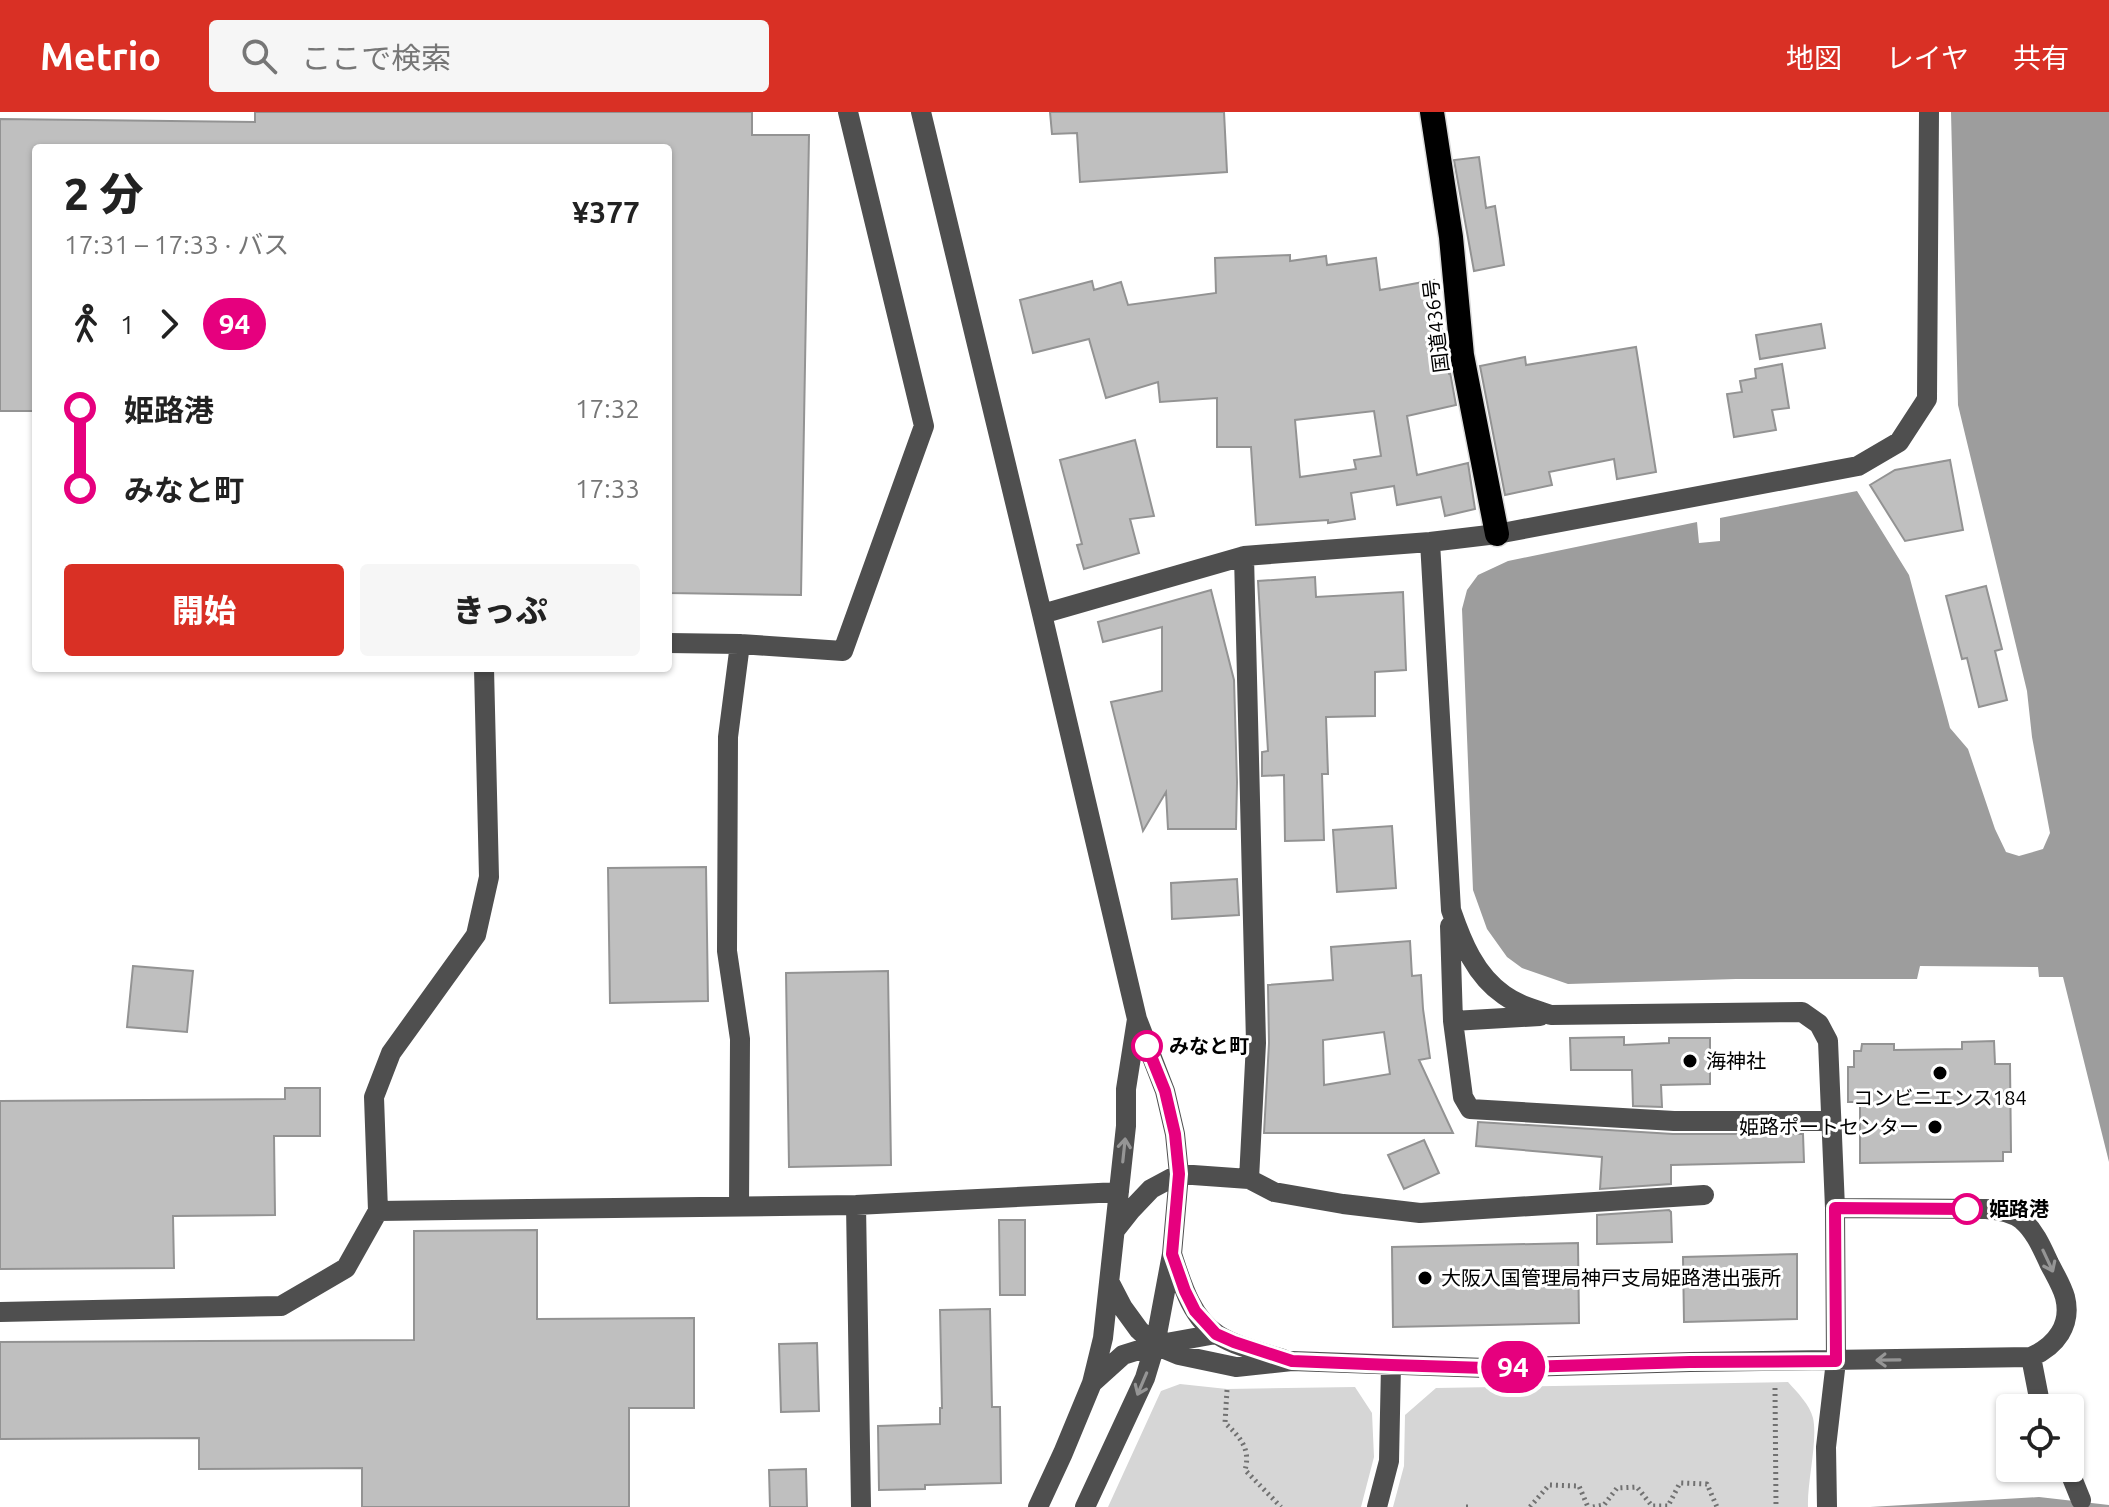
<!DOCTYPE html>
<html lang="ja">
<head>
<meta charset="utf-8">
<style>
  :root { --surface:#fff; --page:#f6f6f6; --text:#222; --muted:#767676; --accent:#d93025 }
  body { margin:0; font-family:Ubuntu,"Noto Sans JP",sans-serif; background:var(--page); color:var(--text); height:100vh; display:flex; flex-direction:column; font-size:30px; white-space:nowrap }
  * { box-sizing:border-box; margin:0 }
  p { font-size:26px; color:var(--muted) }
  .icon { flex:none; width:44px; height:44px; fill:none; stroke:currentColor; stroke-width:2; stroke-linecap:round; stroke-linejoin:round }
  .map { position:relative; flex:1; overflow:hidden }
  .sheet { position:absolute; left:32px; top:32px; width:640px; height:528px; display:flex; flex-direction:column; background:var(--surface); border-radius:8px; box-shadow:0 2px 6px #0004 }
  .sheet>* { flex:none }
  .badge { padding:0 16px; border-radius:26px; font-size:28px; line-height:52px }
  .controls { position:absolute; left:1996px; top:1282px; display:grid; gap:16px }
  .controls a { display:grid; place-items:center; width:88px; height:88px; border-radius:8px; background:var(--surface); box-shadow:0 2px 6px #0004; font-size:40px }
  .map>.badge { position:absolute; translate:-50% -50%; box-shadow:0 0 0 4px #fff }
  .legs { display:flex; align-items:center; gap:12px; height:88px; padding:0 32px; font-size:26px }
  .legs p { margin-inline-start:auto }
  .headline { display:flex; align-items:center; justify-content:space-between; height:136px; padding:0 32px }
  h1 { font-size:44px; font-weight:800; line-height:60px }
  .button { display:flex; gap:16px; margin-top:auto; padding:16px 32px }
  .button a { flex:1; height:92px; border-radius:8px; background:var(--accent); color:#fff; font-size:32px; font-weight:800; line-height:92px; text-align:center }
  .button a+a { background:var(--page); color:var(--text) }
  ul { padding:0 32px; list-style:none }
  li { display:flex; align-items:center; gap:28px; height:80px; font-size:30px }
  li i { display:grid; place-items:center; width:12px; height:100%; margin:0 10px; background:currentColor }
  li i::after { content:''; width:20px; height:20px; margin:-10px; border:6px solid; border-radius:50%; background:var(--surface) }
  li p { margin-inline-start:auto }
  li:first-child i { background:linear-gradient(#0000 50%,currentColor 0) }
  li:last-child i { background:linear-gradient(currentColor 50%,#0000 0) }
  header { display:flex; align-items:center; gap:48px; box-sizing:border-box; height:112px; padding:0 40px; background:var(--accent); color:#fff }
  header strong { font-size:38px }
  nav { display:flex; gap:44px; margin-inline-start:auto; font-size:28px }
  .search { width:560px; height:72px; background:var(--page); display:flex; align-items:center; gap:20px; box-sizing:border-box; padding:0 28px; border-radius:8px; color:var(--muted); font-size:30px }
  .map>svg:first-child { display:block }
  .green { fill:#d6d6d6 }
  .water { fill:#9d9d9d }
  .building { fill:#bfbfbf; stroke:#939393; stroke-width:2; fill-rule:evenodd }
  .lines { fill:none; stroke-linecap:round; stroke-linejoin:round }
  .highway-casing { stroke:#dbdbdb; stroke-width:27 }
  .path { stroke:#717171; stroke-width:5; stroke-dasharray:2 4; stroke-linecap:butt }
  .minor { stroke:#4f4f4f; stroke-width:20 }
  .highway { stroke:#000; stroke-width:24 }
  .oneway { stroke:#959595 }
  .line-1-casing { stroke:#fff; stroke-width:18 }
  .line-1 { stroke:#e6007e; stroke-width:12 }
  .stop-1-dot { fill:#fff; stroke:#e6007e; stroke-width:4 }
  .poi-dot { fill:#000; stroke:#fff; stroke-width:3 }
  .labels { text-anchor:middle; stroke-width:6; stroke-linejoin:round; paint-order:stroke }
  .street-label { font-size:20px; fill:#000; stroke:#fff }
  .stop-label { font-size:20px; font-weight:bold; fill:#000; stroke:#fff; text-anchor:start }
  .poi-label { font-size:20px; fill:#000; stroke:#fff; text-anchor:start }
</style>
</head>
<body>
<header>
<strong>Metrio</strong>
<div class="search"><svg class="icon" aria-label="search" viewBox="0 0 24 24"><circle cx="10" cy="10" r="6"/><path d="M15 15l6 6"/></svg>ここで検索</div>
<nav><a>地図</a><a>レイヤ</a><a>共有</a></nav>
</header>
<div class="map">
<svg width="2109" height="1395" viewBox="0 0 2109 1395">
  <rect width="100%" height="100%" fill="#fff"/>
  <path class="green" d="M1788,1270C1797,1280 1810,1293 1813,1306C1818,1328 1807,1370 1808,1395H1393L1404,1354L1405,1303L1436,1276Z
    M1180,1272L1227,1277L1355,1275L1372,1301L1374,1345L1361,1395H1108L1161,1279Z"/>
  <path class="water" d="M1951,0H2109V1050L2063,865H2039L2038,855L1920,854L1917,867H1736L1568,872L1522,856L1507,845L1487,817L1473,778L1462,497L1467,478L1478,463L1508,449L1697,410L1699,431L1720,429V406L1857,379L1909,463L1950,616L1968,637L1995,717L2006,740L2019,744L2043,737L2050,721L2032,625L2027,579L1958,293Z
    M2039,1385L2109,1393V1395H1870Z"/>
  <path class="building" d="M255,0H752V23H809L801,483L668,481V36H36V299H0V7L255,10Z
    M1050,0H1224L1227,60L1080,70L1077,21L1052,22Z
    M1479,45L1486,96L1495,94L1504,153L1474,159L1454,48Z
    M1290,143V149L1326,144L1327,153L1376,146L1380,178L1434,168L1449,261L1450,260L1456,293L1407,304L1417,363L1468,351L1475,397L1445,404L1441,385L1397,393L1394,374L1351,381L1355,407L1328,411V408L1256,413L1251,335H1217V286L1160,290L1158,270L1106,286L1089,227L1033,241L1020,188L1092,169L1094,178L1121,170L1128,193L1216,181L1215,146ZM1374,299L1381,344L1354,348L1356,357L1300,365L1295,308Z
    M1821,212L1825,236L1760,247L1756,223Z
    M1636,235L1656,360L1617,367L1614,347L1549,360L1552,373L1505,383L1480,254L1525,245L1526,253Z
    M1782,252L1789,296L1772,298L1776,318L1734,325L1727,282L1742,280L1740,269L1756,266L1755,257Z
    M1135,328L1154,404L1130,407L1139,441L1084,457L1077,433L1082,432L1060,348Z
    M1950,348L1963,418L1905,429L1870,373L1895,358Z
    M1315,465L1316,485L1403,480L1406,558L1375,560V604L1326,605L1328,662H1322L1324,728L1285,729L1284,663L1262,664V640L1268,639L1258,469Z
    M1986,474L2002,537L1995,539L2007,588L1979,595L1967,546L1962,547L1946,484Z
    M1211,478L1234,568L1237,670L1236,717H1168L1166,680L1143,719L1111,590L1162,579V515L1103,530L1098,510Z
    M1392,714L1396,776L1337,780L1333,718Z
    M706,755L708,889L610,891L608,756Z
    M1237,767L1239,803L1172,807L1171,771Z
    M1410,829L1412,864L1421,863L1423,897L1430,946L1419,948L1453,1021H1264L1269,931L1268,873L1333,868L1331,835ZM1384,920L1390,962L1324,973L1323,928Z
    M133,854L193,859L187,920L127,915Z
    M888,859L891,1053L789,1055L786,861Z
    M1624,925V933L1669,931V926H1710V972L1661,973L1662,995L1633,994L1632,958H1571L1570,926Z
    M1994,929L1995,952H2010L2011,1040H2003V1049L1860,1051V990H1848V955H1854V939H1861L1862,932H1894V938L1962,937V930Z
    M285,976H320V1024H274L275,1103L173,1104L174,1156L0,1157V989L285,987Z
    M1478,1010L1673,1022H1803L1804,1050L1671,1053V1072L1600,1077L1602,1045L1476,1034Z
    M1424,1028L1439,1061L1404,1077L1388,1043Z
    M1669,1098L1671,1100L1672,1130L1597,1132V1103Z
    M999,1108H1025V1183H1000Z
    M537,1118V1207L694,1206V1296H629V1395H362V1356L199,1357V1326L0,1327V1230L414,1228V1119Z
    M1578,1131L1579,1211L1393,1215L1392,1135Z
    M1797,1142V1207L1684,1210L1683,1145Z
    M990,1197L992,1295H1000L1001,1371L925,1373V1377L879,1378L878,1314L940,1312V1296H942L940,1198Z
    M817,1231L819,1299L781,1300L779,1232Z
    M806,1357L807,1395H770L769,1358Z"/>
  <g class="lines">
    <defs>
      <path id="highway" d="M1432,0L1451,125L1462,243L1497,422"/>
    </defs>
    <use href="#highway" class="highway-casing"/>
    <path class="path" d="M1775,1276L1776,1395
      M1227,1278L1225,1311C1240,1325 1251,1337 1245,1358L1281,1395
      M1466,1395H1471
      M1530,1395L1549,1373L1579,1374L1588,1395
      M1593,1395L1604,1393L1617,1376L1637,1375L1652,1394H1668L1680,1371L1707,1372L1717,1395"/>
    <path class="minor" d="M921,0L1042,502L1137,907L1165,979L1175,1022L1179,1062L1172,1142L1155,1233L1145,1266L1085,1395
      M1430,430L1451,798C1462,830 1475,863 1504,883C1518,893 1535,898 1551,903L1802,900L1819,912L1828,929L1835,1096L1836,1249L1826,1335L1827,1395
      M1244,444L1256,931L1249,1067
      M1042,502L1244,444L1430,430L1497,422L1858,354L1899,330L1927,287L1929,0
      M668,531L740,532L843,539L924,314L848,0
      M1450,814L1453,909L1463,985L1470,997L1674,1009H1831
      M1453,909L1540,904
      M856,1093L861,1395
      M739,1094L740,927L727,839L728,625L740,532
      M378,1099L856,1093L1119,1080
      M1116,1117L1131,1098L1151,1077L1179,1062L1249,1067L1274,1080L1343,1092L1420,1101L1704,1083
      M1172,1142C1181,1169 1191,1206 1218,1223C1237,1235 1261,1240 1283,1247
      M1110,1171L1123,1196L1139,1218L1155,1233L1179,1243L1236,1255L1292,1249L1486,1256L1690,1250L2031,1245C2056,1234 2072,1213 2065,1185C2062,1174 2054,1161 2049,1151C2042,1136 2035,1119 2022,1108C2012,1100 1999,1098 1986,1097L1835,1096
      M0,1200L281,1194L346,1156L378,1099L374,985L391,941L476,823L489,765L484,556
      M2031,1245L2039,1286L2044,1296
      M1092,1271L1123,1243L1155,1233L1216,1222
      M2068,1356L2081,1388
      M1038,1395L1063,1341L1092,1271L1103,1226L1126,1014V977L1137,907
      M1377,1395L1389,1349L1391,1253"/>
    <use href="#highway" class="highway"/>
  </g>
  <defs><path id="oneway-shaft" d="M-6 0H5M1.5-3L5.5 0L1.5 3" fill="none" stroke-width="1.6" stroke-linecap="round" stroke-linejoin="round" transform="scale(2)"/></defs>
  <g class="oneway">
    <use href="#oneway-shaft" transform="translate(1124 1038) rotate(-84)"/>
    <use href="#oneway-shaft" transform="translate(2048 1149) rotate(65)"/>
    <use href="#oneway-shaft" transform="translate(1888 1248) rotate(179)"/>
    <use href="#oneway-shaft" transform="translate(1142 1272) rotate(113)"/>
  </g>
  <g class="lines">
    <defs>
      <path id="line-1" d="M1147,934L1165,979L1175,1022L1179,1062L1172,1142L1185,1179L1195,1199L1216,1222L1234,1230L1292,1249L1391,1253L1486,1256L1690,1250L1836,1249L1835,1096L1967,1097"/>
    </defs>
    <use href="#line-1" class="line-1-casing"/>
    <use href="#line-1" class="line-1"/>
  </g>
  <g class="stop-1-dot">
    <circle cx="1147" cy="934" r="14"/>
    <circle cx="1967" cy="1097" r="14"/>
  </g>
  <g class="poi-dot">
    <circle cx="1690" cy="949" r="8"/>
    <circle cx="1940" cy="961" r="8"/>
    <circle cx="1935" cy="1015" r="8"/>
    <circle cx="1425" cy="1166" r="8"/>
  </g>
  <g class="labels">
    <g class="street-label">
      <text transform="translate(1436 214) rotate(-97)" y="7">国道436号</text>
    </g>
    <g class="stop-label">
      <text x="1169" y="941">みなと町</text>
      <text x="1989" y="1104">姫路港</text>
    </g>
    <g class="poi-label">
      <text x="1706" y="956">海神社</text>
      <text x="1940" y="993" text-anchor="middle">コンビニエンス184</text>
      <text x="1919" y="1022" text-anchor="end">姫路ポートセンター</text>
      <text x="1441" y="1173">大阪入国管理局神戸支局姫路港出張所</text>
    </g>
  </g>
</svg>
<div class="controls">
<a><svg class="icon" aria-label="locate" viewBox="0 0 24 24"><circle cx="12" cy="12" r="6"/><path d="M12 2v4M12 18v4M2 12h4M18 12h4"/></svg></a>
</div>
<b class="badge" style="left:1513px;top:1255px;background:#e6007e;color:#fff">94</b>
<section class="sheet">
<div class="headline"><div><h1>2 分</h1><p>17:31 – 17:33 · バス</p></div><b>¥377</b></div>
<div class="legs"><svg class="icon" aria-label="walk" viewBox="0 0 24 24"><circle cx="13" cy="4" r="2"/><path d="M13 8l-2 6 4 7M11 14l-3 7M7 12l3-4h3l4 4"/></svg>1<svg class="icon" aria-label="forward" viewBox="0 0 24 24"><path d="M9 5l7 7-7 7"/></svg><b class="badge" style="background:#e6007e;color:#fff">94</b></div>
<ul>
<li><i style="color:#e6007e"></i><b>姫路港</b><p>17:32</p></li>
<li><i style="color:#e6007e"></i><b>みなと町</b><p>17:33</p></li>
</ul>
<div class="button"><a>開始</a><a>きっぷ</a></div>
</section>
</div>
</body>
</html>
